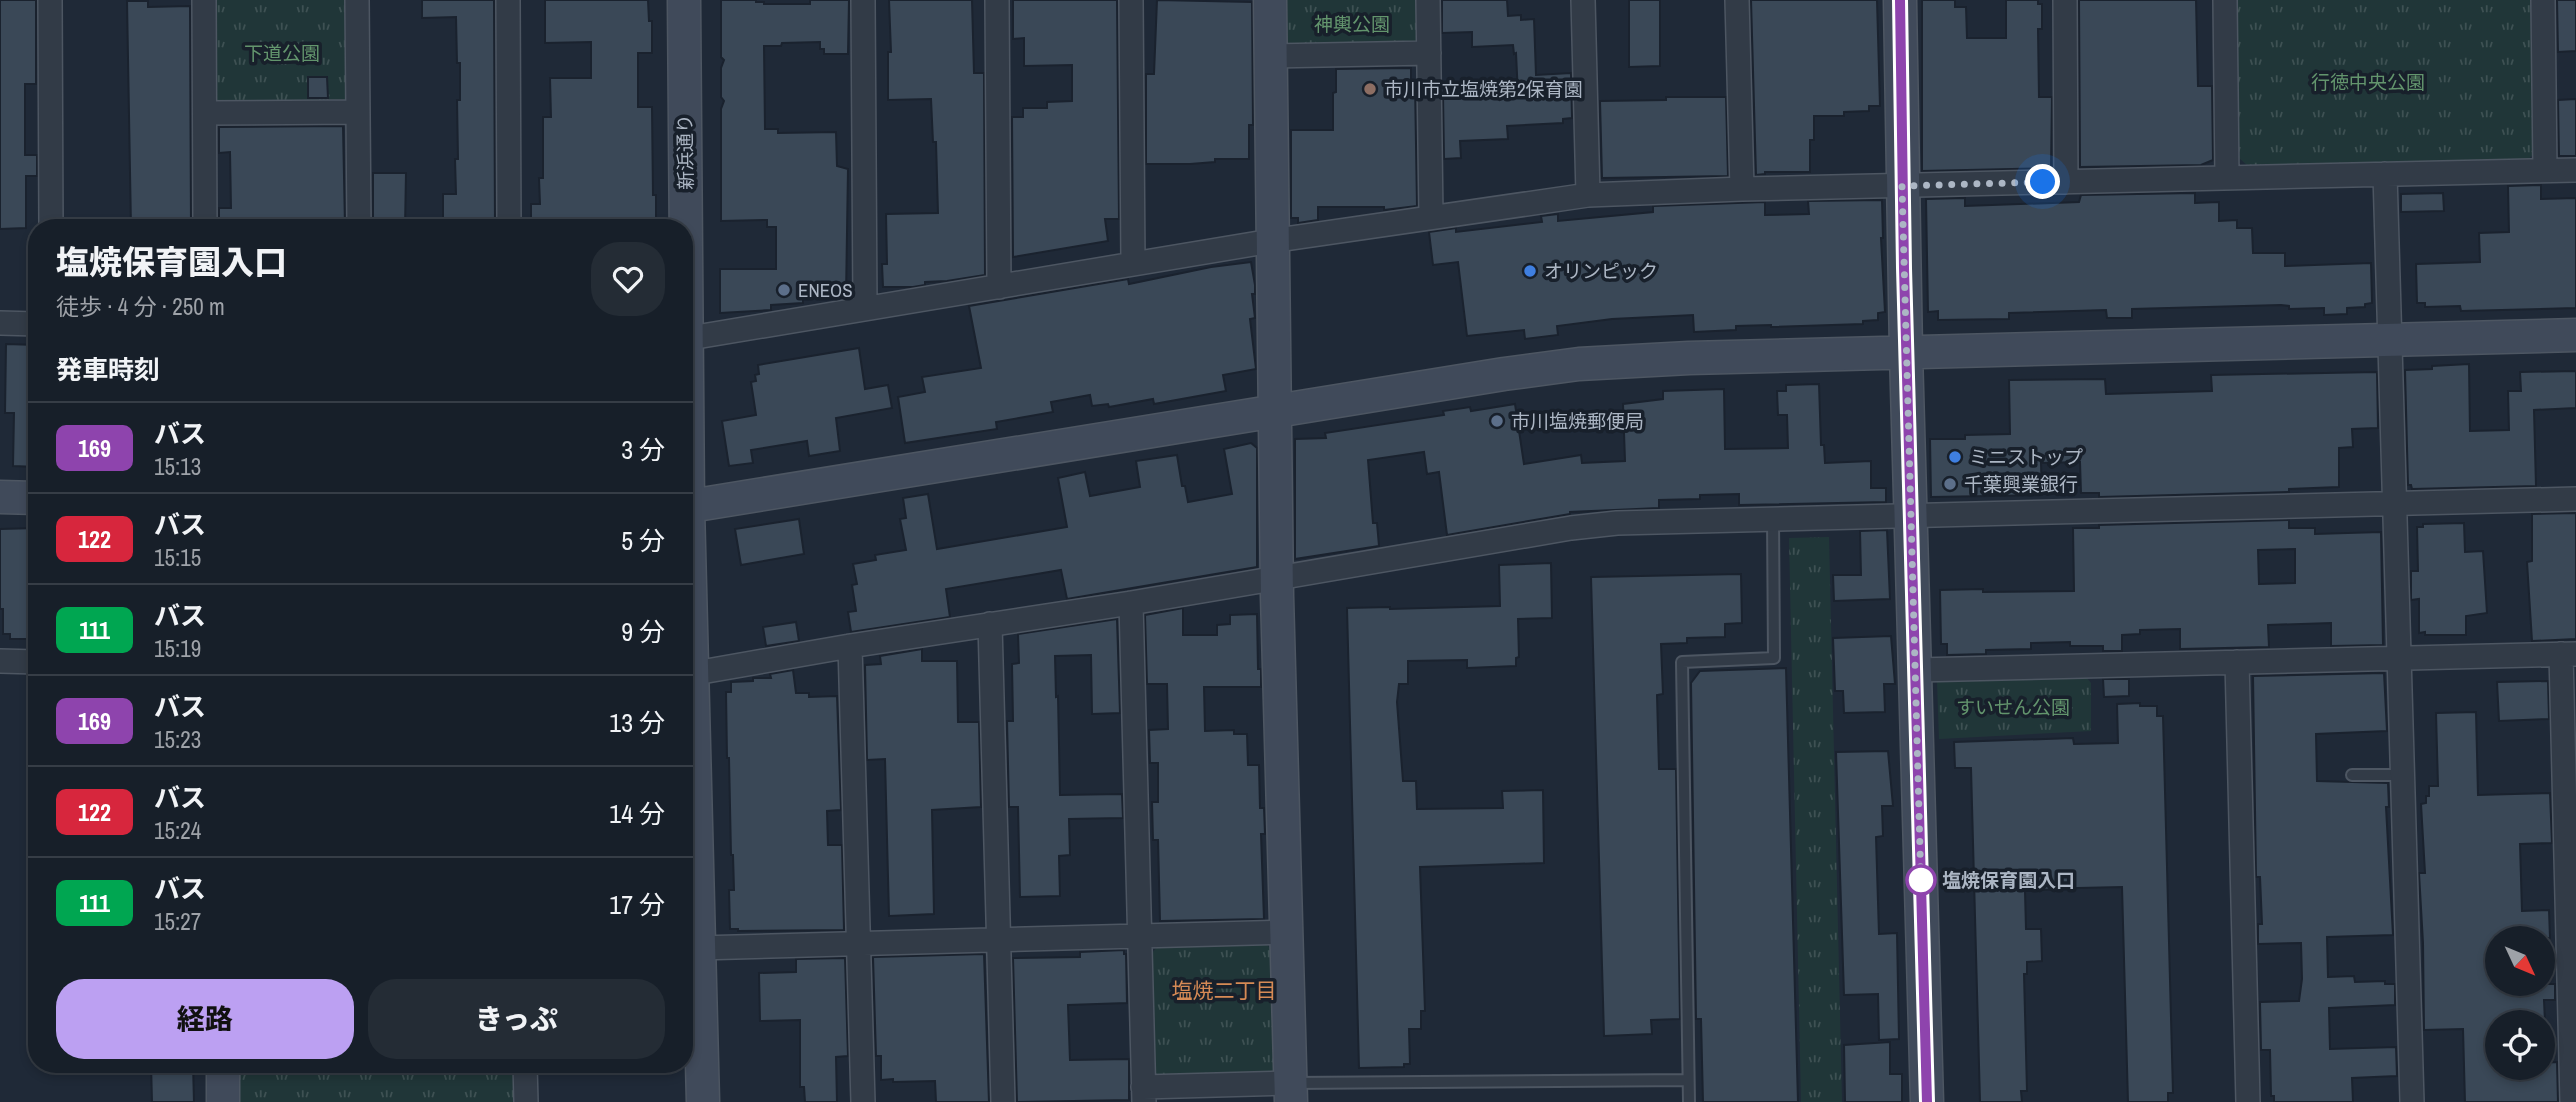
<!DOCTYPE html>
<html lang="ja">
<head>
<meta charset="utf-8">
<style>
  :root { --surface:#171f29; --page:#242c35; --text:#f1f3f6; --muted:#9ea2a8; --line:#363d46; --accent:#bca0f2 }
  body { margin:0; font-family:"Archivo Narrow","Noto Sans JP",sans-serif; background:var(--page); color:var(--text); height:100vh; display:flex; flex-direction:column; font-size:26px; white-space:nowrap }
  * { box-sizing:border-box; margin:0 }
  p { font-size:23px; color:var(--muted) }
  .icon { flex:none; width:38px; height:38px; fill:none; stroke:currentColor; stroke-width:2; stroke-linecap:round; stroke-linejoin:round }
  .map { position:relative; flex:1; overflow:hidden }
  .drawer { position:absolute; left:28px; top:219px; width:665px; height:854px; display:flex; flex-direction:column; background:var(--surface); border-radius:28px; box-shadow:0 4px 10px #0003,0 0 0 2px var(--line) }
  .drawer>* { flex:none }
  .badge { padding:0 14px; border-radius:10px; font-size:24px; line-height:46px }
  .needle { width:46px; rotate:134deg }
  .buttons { position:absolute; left:2485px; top:926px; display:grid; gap:14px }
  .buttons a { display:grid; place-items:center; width:70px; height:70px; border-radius:50%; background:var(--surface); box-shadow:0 4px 10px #0003,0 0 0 2px var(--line); font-size:35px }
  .you { position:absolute; width:35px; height:35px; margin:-18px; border:5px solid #fff; border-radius:50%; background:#1a73e8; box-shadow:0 0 0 10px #1a73e833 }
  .map>.badge { position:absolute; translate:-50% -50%; box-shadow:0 0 0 4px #fff }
  h2 { padding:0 28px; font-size:26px; line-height:63px }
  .round { display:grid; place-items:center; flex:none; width:74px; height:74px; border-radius:28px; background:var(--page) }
  .head { display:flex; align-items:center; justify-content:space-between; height:119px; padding:0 28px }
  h1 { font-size:33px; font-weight:800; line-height:52px }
  .button { display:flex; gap:14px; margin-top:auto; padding:14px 28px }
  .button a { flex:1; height:80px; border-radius:28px; background:var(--accent); color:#111; font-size:28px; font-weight:800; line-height:80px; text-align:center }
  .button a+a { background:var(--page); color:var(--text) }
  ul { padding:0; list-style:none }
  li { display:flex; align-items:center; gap:21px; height:91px; padding:0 28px; border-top:2px solid var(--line) }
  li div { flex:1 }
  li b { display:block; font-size:26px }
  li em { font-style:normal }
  li .badge { min-width:77px; font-weight:700; text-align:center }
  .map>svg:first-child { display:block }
  .park { fill:url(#park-tufts) }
  .building { fill:#3a4857; stroke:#1a222e; stroke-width:2; fill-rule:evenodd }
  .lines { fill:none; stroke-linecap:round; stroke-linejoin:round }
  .lane-casing { stroke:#4d5662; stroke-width:14 }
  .street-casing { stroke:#4d5662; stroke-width:26 }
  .secondary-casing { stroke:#4d5662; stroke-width:35 }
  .lane { stroke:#323b47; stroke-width:10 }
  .street { stroke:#323b47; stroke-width:23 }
  .secondary { stroke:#404a5a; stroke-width:32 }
  .line-casing { stroke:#fff; stroke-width:16 }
  .line { stroke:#8e44ad; stroke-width:10 }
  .walk { stroke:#acb6c4; stroke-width:7; stroke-dasharray:0 12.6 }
  .education-dot { fill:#8d6e63; stroke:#18202b; stroke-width:2.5 }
  .shop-dot { fill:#3f7fe0; stroke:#18202b; stroke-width:2.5 }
  .service-dot { fill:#5c6f8a; stroke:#18202b; stroke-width:2.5 }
  .stop-dot { fill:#fff; stroke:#8e44ad; stroke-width:3.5 }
  .labels { text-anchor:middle; stroke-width:7; stroke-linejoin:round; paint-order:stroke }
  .park-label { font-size:19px; fill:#63956d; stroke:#18202b }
  .poi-label { font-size:19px; fill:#acb6c4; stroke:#18202b; text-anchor:start }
  .street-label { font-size:19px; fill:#acb6c4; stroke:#18202b }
  .stop-label { font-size:19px; font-weight:bold; fill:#acb6c4; stroke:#18202b; text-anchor:start }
  .neighbourhood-label { font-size:21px; fill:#d68a55; stroke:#18202b }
</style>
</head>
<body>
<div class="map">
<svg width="2576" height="1102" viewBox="0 0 2576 1102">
  <defs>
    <pattern id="park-tufts" width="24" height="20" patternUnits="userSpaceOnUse" patternTransform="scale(1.75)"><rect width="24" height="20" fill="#203638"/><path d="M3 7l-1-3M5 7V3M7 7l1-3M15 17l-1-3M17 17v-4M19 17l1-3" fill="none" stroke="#3e5153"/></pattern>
  </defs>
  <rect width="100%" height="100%" fill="#1f2937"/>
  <path class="park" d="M214,0H350V97L342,106L224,107L214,97Z
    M1284,0H1420V39L1413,46L1294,48L1285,40Z
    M2237,0H2532L2534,153L2526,162L2249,167L2238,157Z
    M1829,537L1842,1102H1801L1789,538Z
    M2086,677L2091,683V731L1939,739L1937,680Z
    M1265,943L1272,950L1276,1071L1270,1078L1161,1081L1153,1073L1152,953L1158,946Z
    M236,1064H515L516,1102H237Z"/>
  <path class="building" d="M0,0H36V84H25V155H37V176H26V228L0,229Z
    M422,0H494L495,228H443V194H456L455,159H458L457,100H460V63H457L456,17L422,18Z
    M545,0H648L649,21H652V53H638V107H652L653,195H656V228H531V204H540L539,178H543V117H551L550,78H591V42L545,43Z
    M721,0H756V2H764V4H810V0H849L848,54H824V49H820V42L782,43L781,46H764L765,129H778V133L836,132L837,166L848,169L846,297L803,298V303L771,305V310L720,313V269H776V227H767V220L721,221V109L724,101L721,97V68L724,60L721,57Z
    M889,0H972L974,73H984L985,275L947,281L925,282V285L913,287H883L882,264H887L886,214L938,213L936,142H933L931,99L888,100V52H891Z
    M1013,0H1117L1119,219H1105L1108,241L1013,257L1012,117H1023V108H1047V102L1072,101V65L1024,66V38L1013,39Z
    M1157,0L1252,2L1253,125H1249V159H1215V162L1190,164H1146V74H1154Z
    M1442,0H1507L1508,16L1521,15V20L1534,19L1536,75L1571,73L1572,118L1563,119V123L1507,126L1508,139L1460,141L1461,158L1444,159L1443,95H1449V99L1518,95L1516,53L1514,54L1513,45L1472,47V32L1442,33Z
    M1629,0H1660V66L1629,67Z
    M1751,0H1877L1880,106H1869V111L1844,112V116H1814V140H1810V172H1765V174L1756,175Z
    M1922,0H1955V7H1966L1967,38H2006V0H2038V4H2042V29H2038L2039,97H2052L2051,168L1922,171Z
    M2079,0H2196L2198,86H2212L2213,160L2201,165L2080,167Z
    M2557,0H2576V51L2558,52Z
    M127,1H148V7L190,6L191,228H131Z
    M1411,68V85L1415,84L1417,206L1384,210V207H1318V220L1298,223V218H1291V130H1333V93L1336,92V69Z
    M308,77H327L328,98H308Z
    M1666,97H1726L1728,176L1602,178L1600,101L1666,100Z
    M2576,99V156H2559L2558,100Z
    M343,126L345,226L219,228V208H231L230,152L219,153V127Z
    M373,173H406L405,228H373Z
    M2541,185V199L2576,198V308L2461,311L2460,306L2425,307V303H2417L2416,264L2480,262L2479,233L2509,232L2508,186Z
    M2195,193V203L2219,202V221L2237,220V228H2252L2253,253H2285V266L2371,263L2372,303L2365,304V307L2347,308V314L2324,315V308L2289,309V306L2281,305L2132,309V318H2107L2106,310L2009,313V319L1938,320V311L1928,312L1926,199L1965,198V206L2079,202L2081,195Z
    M2443,193L2444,211L2401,212V194Z
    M1882,200L1883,238H1881L1885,312L1878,313V320L1863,321V324L1771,327V325L1736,326V330L1694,332L1693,315L1612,319L1557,326L1558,335L1525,339L1524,330L1467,336L1458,262L1433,265L1429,232L1456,228V232L1542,222L1541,216L1558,214V221L1653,212V206L1765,202V215L1809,214L1808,201Z
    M1251,262L1255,285V294H1252L1255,318L1250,319L1256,369L1223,375L1226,391L1154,404L1153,399L1109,407L1108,404L1092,406L1090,395L1051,402L1053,412L996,422L997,429L905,443L898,397L925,392L922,377L981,368L969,306L1128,279L1129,284L1211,267Z
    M6,344L37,345V467L13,466L14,413H5Z
    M859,348L865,389L888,385L892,408L836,418L840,451L809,456L807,441L751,450L753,463L729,466L722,421L756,415L751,382L756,381L755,375L759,374L758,365Z
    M2469,364L2470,431L2509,430L2508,391H2521L2520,372L2576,371V408L2534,410L2536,486L2412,489L2411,485H2408L2405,370L2432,369V366Z
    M2377,372L2378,428L2352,429L2353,447L2339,448V487L2289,489V492L2099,497V493H2081L2080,462L2041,463L2042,495L1931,497L1930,439H1965V435L2010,434L2009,380L2105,379L2106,394L2212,391L2211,375Z
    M1819,384L1821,445H1824L1825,463L1871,461V488H1886V502L1739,505V494L1700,495V499L1659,500V508L1570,512V514L1447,535L1439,472L1427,474L1424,452L1368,460L1373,523H1377L1379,546L1295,559V439L1326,438L1325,433L1444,415L1443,411L1470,407L1471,411L1515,404L1524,464L1581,455L1582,463L1625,461L1623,404L1663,399V391L1724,389L1725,449L1788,448L1787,415H1778L1777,391H1786V385Z
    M1251,443L1257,448V567L1067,599L1061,570L946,589L950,617L851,632L848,612L856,611L852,585L857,584L853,564L876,560L875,555L906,550L900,519L906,518L903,498L928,494L937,549L1067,527L1058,478L1085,472L1090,496L1140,487L1136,461L1177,455L1182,486H1185L1188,502L1232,494L1224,449Z
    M2576,513V639L2532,641L2527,562L2532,561V514Z
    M799,519L804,554L741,565L735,529Z
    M2289,520V528H2315V534L2381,532L2383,645L2331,646V623L2268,625L2269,647L2180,649V629L2140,630V634L2122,635V651H2103V646H2070V642L2031,643V649L1986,650V654L1947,655V644H1941L1940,590L1983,589V592L2074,591L2073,528H2099V525ZM2295,549V583L2259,584L2258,550Z
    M2464,523L2465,552L2483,551L2487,613L2466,616V635H2425V632L2419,633V599L2411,600V571H2418L2417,527H2423V524Z
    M37,528V639H10V634H3V609H0V529Z
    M1887,530L1890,599L1834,601L1833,575H1861L1860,531Z
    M1551,563L1552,618L1518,619L1519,657L1516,658V666L1467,668V660L1408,661V684H1399L1397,702L1403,781H1416L1417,809L1503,808L1502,791L1543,790L1544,863L1420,867L1425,1011H1421V1029H1409L1410,1064H1404V1067L1359,1068L1347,608L1390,607V609L1500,606L1499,565Z
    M1741,574L1742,623L1725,624V637L1687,638V643L1661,644L1663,694L1657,695L1659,769H1676L1680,1019L1651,1020L1652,1034L1604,1036L1591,577Z
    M1183,608V635H1217V625L1230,624V615L1257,614L1258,669H1261V687H1204L1205,731L1234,730V734H1247L1248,765H1259L1260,808H1264L1265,834H1261L1264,919L1160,921L1158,840H1153L1152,802H1158V763H1150L1149,730L1168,729L1167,684H1147L1145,615Z
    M1117,619L1120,713L1092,714L1091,655L1055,656L1056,697L1058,696L1060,795L1122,794L1123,818L1069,819L1070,855L1059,856L1060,896L1020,897L1018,807H1009L1007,721H1013L1012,664L1019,663L1018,634Z
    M796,622L799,641L766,646L763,627Z
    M1891,636L1895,684H1884L1885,712L1844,713L1843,691H1835L1833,638Z
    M922,649V661H957L958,722H979L981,807L932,810L934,914L889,916L885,759L867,760L865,665L881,664L880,656Z
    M1786,668L1798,1102H1703L1701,1019H1696L1691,683L1700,671Z
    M793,670L796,693H809V697L837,696L841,810L827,811L828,845H842L844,930L738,931V929H730L729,890H734L733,855H731L729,758H727L726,692H731V682L753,681V678H771L770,674Z
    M2384,673L2387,731L2316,734L2317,781L2388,783L2389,807H2386L2393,935L2327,937L2328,977L2354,976L2355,982L2385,981V984H2395V1005L2329,1008L2330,1049L2396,1047L2397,1076L2352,1078L2353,1102H2274V1096H2271L2270,1050H2261L2260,1002L2299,1001L2302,979L2301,943L2258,944V924H2262L2260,877H2256L2253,676Z
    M2103,679H2129V696L2104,697Z
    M2548,681L2549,719L2499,721L2497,682Z
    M2140,703V706H2157V716H2163L2173,1093H2168V1102H2128L2122,887L2078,888L2025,891L2026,929H2041L2042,961L2027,962V974H2024L2027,1091H2021L2022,1102H1980L1971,768H1955L1954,742L2073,738L2074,744L2118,743L2117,704Z
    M2476,712L2478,795L2550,793L2552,843L2520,844L2522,911L2549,910L2550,938H2497V984H2555V1000H2544L2545,1022H2497V1068H2543V1063L2557,1062L2558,1102H2465L2463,1029L2424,1030L2423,943L2419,873H2425L2421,804L2426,803V796H2429V786H2438L2436,713Z
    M1888,751L1893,806H1882L1883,836L1876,837L1879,934L1897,933L1899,1039L1879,1040L1878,994L1844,995L1836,752Z
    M1124,950V954H1126L1127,1003L1068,1005L1070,1060L1129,1059V1100L1017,1102L1013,958L1080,957V952Z
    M984,954L989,1102H936L935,1081L893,1082V1079L881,1080V1056H876L873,957Z
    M845,958L848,1056L836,1057L837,1102H805L804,1087H800V1020L760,1021L759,973L796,972V959Z
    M1890,1042V1074H1902V1102H1845L1844,1045Z
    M151,1064H193L194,1102H152Z"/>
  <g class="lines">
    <defs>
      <path id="lane" d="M2352,775H2403
        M1292,1083L1688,1080
        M1689,1102L1682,662L1774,658L1773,517"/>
      <path id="street" d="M50,0L51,228
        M204,0L205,228
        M357,0L359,228
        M508,0L509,228
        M863,0L865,308
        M997,0L999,287
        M1131,0L1133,264
        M1428,0L1431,216
        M1583,0L1588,195
        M1737,0L1742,189
        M2065,0L2066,182
        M2225,0L2227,178
        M2543,0L2545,170
        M1271,56L1429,53
        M205,113L357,112
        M2385,174L2412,1102
        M0,323L37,324
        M684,339L1271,241L1588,195L1742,189L2576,170
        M1131,603L1144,1102
        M990,624L1003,1102
        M850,646L863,1102
        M2561,654L2572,1102
        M0,661L37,662
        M2237,662L2248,1102
        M1916,670L2576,654
        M684,675L850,646L1131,603L1571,528L1617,523L2576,499
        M698,948L1286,932
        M525,1064L526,1102
        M1143,1087L1291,1083"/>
      <path id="secondary" d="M684,0L688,507L703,1102
        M1270,0L1277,596L1291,1102
        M1900,0L1906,353L1927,1102
        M0,497L37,498
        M684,507L1504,374L1579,364L1689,358L2576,335
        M223,1064V1102"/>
    </defs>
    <use href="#lane" class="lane-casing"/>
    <use href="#street" class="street-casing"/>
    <use href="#secondary" class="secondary-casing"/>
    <use href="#lane" class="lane"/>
    <use href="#street" class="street"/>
    <use href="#secondary" class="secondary"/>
  </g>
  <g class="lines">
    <defs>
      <path id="line" d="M1900,0L1904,268L1927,1102"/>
    </defs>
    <use href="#line" class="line-casing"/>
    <use href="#line" class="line"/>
    <path class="walk" d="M1921,880V886L1902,186L2043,182"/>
  </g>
  <circle class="education-dot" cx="1370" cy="89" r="7"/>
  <g class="shop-dot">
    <circle cx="1530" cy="271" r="7"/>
    <circle cx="1955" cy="457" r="7"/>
  </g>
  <g class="service-dot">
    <circle cx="784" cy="290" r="7"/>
    <circle cx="1497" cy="421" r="7"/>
    <circle cx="1950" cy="484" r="7"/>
  </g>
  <circle class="stop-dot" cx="1921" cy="880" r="14"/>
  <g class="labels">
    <g class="park-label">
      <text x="1352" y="31">神輿公園</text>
      <text x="282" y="60">下道公園</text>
      <text x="2368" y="89">行徳中央公園</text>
      <text x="2013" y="714">すいせん公園</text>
    </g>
    <g class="poi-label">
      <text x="1384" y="96">市川市立塩焼第2保育園</text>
      <text x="1544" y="278">オリンピック</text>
      <text x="798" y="297">ENEOS</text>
      <text x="1511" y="428">市川塩焼郵便局</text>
      <text x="1969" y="464">ミニストップ</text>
      <text x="1964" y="491">千葉興業銀行</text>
    </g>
    <g class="street-label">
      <text transform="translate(685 152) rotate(-91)" y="7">新浜通り</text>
    </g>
    <g class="stop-label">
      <text x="1942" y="887">塩焼保育園入口</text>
    </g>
    <g class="neighbourhood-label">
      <text x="1224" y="998">塩焼二丁目</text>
    </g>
  </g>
</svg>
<div class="buttons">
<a><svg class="needle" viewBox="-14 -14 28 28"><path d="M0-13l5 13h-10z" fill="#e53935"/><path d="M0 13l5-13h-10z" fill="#9ea2a8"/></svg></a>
<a><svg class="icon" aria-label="locate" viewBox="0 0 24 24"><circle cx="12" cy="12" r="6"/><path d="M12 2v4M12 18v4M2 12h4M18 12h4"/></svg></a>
</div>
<div class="you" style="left:2043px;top:182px"></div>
<section class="drawer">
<div class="head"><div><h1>塩焼保育園入口</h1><p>徒歩 · 4 分 · 250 m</p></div><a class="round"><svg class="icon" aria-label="heart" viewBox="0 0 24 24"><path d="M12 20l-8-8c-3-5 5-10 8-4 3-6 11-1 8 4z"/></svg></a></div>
<h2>発車時刻</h2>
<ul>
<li><span class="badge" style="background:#8e44ad;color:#fff">169</span><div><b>バス</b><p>15:13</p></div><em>3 分</em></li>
<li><span class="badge" style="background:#d7263d;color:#fff">122</span><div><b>バス</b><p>15:15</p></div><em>5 分</em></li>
<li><span class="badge" style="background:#00a651;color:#fff">111</span><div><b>バス</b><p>15:19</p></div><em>9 分</em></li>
<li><span class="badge" style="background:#8e44ad;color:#fff">169</span><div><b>バス</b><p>15:23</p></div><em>13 分</em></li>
<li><span class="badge" style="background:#d7263d;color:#fff">122</span><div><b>バス</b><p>15:24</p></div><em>14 分</em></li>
<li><span class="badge" style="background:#00a651;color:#fff">111</span><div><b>バス</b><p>15:27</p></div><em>17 分</em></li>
</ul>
<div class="button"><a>経路</a><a>きっぷ</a></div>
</section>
</div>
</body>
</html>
